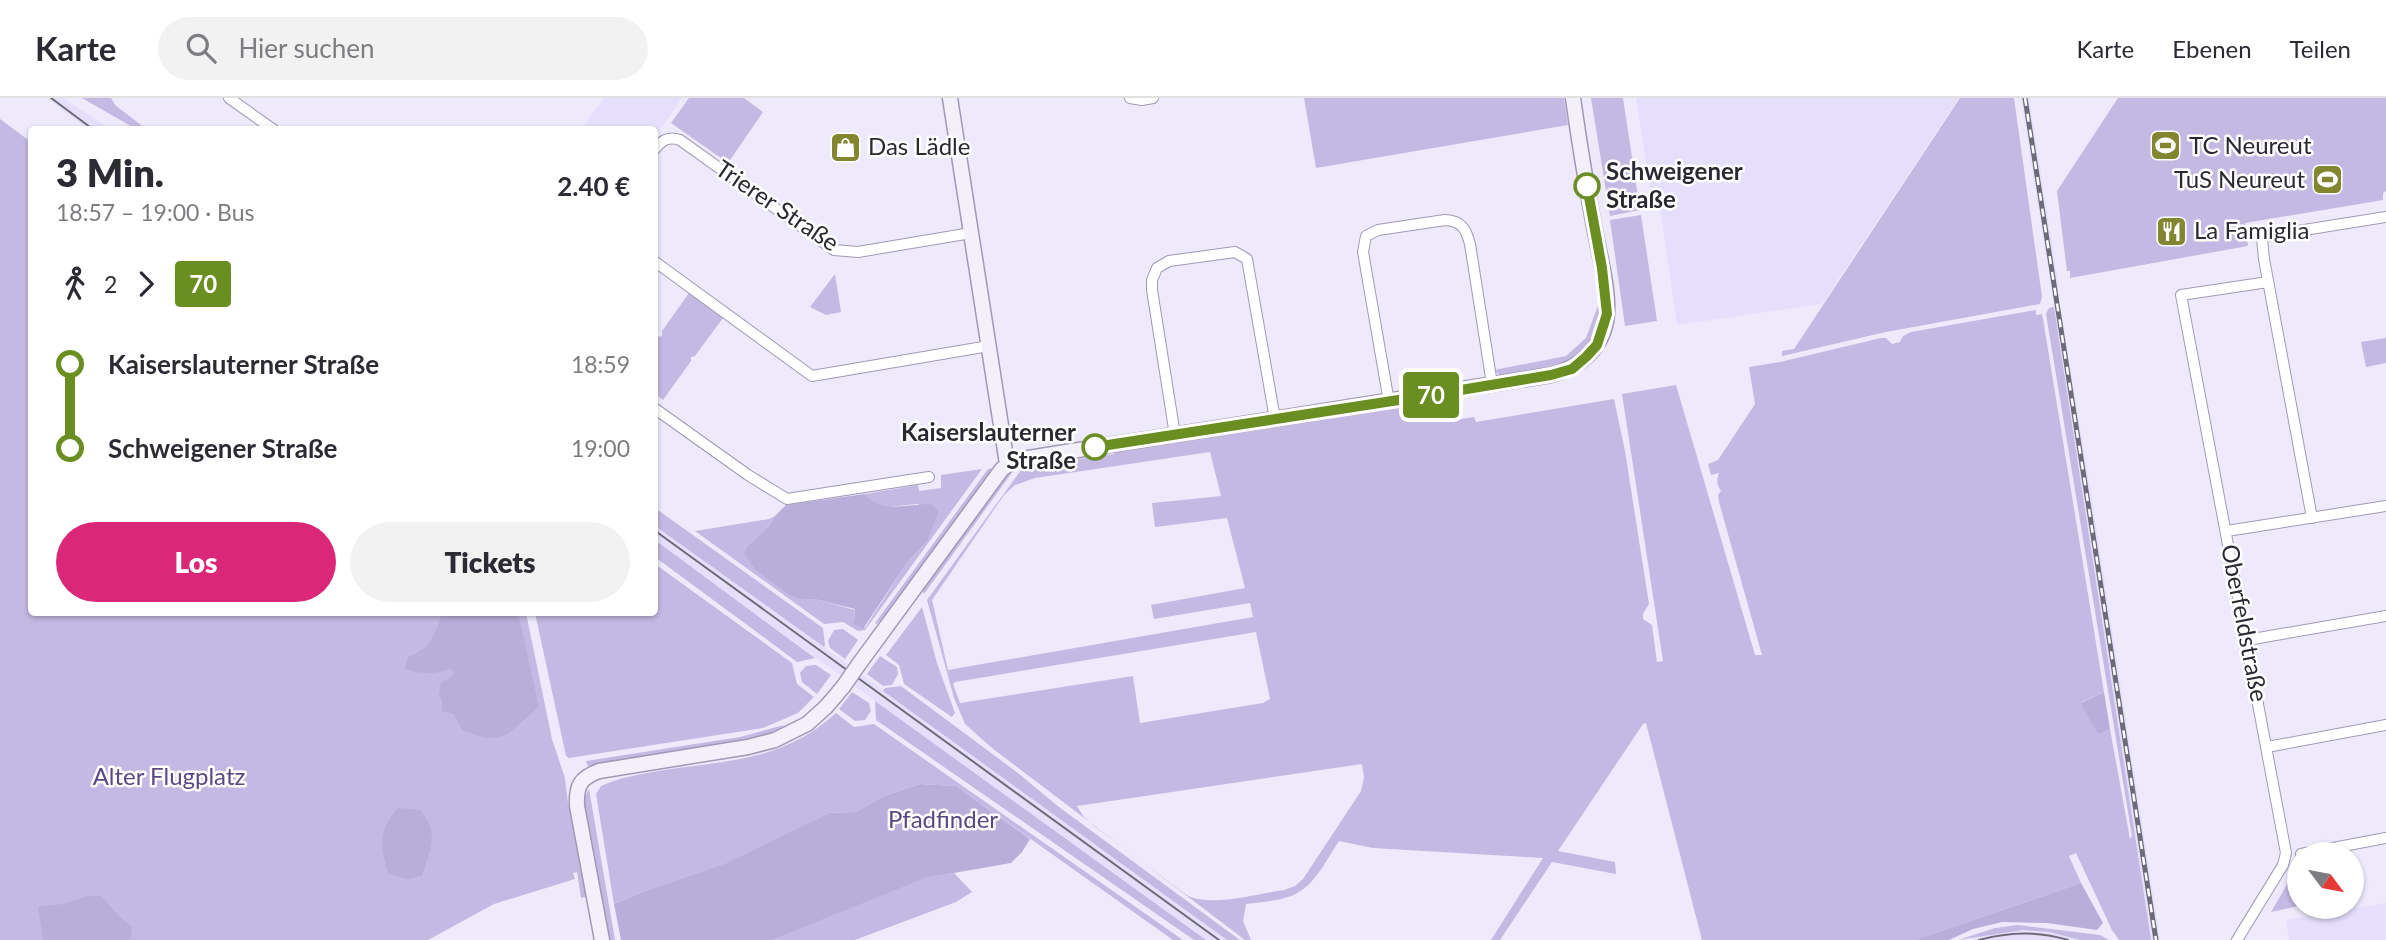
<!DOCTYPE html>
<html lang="de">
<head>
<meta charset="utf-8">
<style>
  :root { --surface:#fff; --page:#f2f2f3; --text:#2b2b33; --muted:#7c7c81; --line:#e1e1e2; --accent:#db2777 }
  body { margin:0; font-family:Lato,sans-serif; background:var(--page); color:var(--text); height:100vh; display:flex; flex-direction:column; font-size:26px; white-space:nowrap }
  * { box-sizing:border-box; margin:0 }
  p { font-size:23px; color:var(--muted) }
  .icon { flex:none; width:38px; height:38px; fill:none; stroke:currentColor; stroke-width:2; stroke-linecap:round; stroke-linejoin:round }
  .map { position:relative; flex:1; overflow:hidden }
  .side { position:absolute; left:28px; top:28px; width:630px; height:490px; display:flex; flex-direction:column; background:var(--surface); border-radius:7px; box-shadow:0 2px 5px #0004 }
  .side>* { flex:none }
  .badge { padding:0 14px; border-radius:5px; font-size:24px; line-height:46px }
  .needle { width:46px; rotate:122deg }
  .fabs { position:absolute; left:2287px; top:744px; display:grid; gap:14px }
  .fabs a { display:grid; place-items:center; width:77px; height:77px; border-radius:50%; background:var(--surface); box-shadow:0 2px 5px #0004; font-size:35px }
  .map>.badge { position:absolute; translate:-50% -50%; box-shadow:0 0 0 4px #fff }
  .legs { display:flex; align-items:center; gap:10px; height:77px; padding:0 28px; font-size:23px }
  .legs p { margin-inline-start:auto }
  .headline { display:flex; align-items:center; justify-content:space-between; height:119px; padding:0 28px }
  h1 { font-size:38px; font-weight:800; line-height:52px }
  .primary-button { display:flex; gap:14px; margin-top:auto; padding:14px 28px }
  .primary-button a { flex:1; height:80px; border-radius:42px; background:var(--accent); color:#fff; font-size:28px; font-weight:800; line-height:80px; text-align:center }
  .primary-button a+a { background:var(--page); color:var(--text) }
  ul { padding:0 28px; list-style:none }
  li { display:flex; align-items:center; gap:24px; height:84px; font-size:26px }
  li i { display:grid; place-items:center; width:10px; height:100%; margin:0 9px; background:currentColor }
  li i::after { content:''; width:18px; height:18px; margin:-9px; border:5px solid; border-radius:50%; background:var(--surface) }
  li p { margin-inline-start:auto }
  li:first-child i { background:linear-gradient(#0000 50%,currentColor 0) }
  li:last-child i { background:linear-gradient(currentColor 50%,#0000 0) }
  header { display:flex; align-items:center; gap:42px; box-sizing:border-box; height:98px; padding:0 35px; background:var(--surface); border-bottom:2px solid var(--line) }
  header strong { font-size:33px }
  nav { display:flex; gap:38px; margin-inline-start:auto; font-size:24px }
  .search { width:490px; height:63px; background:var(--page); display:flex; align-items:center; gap:18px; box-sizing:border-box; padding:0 24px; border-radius:38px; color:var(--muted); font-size:26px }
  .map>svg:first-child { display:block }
  .built { fill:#e6dffc }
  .green { fill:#c4b9e2; fill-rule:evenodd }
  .forest { fill:#b9adda }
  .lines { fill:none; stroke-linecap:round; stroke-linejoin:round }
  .street-casing { stroke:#a099b5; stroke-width:12 }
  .secondary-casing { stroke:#a099b5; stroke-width:17 }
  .street { stroke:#fff; stroke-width:10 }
  .secondary { stroke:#f3f0fc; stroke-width:14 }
  .tram { stroke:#6e6b79; stroke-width:2 }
  .rail-casing { stroke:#6e6b79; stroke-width:5 }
  .rail { stroke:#fff; stroke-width:2.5; stroke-dasharray:8; stroke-linecap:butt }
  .secondary-bridge-casing { stroke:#a099b5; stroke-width:17; stroke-linecap:butt }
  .secondary-bridge { stroke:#f3f0fc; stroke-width:14 }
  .line-1-casing { stroke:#fff; stroke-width:16 }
  .line-1 { stroke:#6b8e23; stroke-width:10 }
  .stop-1-dot { fill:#fff; stroke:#6b8e23; stroke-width:3.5 }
  .labels { text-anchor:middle; stroke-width:5; stroke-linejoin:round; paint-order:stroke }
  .poi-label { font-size:24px; fill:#2b2833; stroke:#fff; text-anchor:start }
  .stop-label { font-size:24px; font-weight:bold; fill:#2b2833; stroke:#fff; text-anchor:start }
  .street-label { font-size:24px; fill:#2b2833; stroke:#fff }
  .park-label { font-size:24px; fill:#5b4882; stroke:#fff }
</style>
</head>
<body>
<header>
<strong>Karte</strong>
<div class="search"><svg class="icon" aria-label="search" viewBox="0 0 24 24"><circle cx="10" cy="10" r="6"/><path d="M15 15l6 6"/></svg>Hier suchen</div>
<nav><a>Karte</a><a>Ebenen</a><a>Teilen</a></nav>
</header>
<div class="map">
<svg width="2386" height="842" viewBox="0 0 2386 842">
  <rect width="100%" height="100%" fill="#eeeafc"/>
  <path class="built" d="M47,0H63L110,31H87Z
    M604,0H682L655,39L654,32L581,31Z
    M1636,0H1959L1822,206L1677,227L1660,109H1653Z
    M2021,0H2029L2058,184L2059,201L2053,202Z
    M2060,208L2089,383L2160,842H2151L2054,209Z
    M655,428L824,549L1227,842H1206L875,603L655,442Z
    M2386,805V842H2289L2286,822Z
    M2023,832L2049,834L2080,842H1968L1988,836Z"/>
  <path class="green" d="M82,0H111L115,7L141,27L142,31H136Z
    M689,0H744L763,14L728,65L671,25Z
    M1304,0H1564L1568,27L1316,70Z
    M1591,0H1623L1640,112L1610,118Z
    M1960,0H2014L2042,199L2040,206L1886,234L1782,258V253L1794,251Z
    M2118,0H2386V93L2383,95V102L2245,125L2248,148L2070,180V173H2067L2057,93Z
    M0,21L31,44L32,514L526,515L552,641L565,680L568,705L588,798L581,800L577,774L573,775L575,781L494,806L428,842H0Z
    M1641,117L1657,223L1625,228L1610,122Z
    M835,176L841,214L826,217L810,209Z
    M689,195L723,220L695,258L691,259V263L663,302L655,295V243L657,239L662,238V233Z
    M1599,205L1601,219L1593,244L1572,266L1503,280L1494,272L1566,258L1586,240Z
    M2054,209L2151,842H2119L2112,832L2076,755L2069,758L2081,785L1915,842H1702L1646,625L1643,626L1558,753L1615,764L1616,776L1552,764L1500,842H1491L1543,760L1373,750L1339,743C1326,762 1314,790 1291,798C1278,803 1260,804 1246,806L1243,823L1251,842H1245L992,650L965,626L954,600L927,502L1021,372L1031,370V368L1114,356V352L1425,303L1428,305L1430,312H1436L1453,322L1474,319L1476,324L1614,301L1625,353L1649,506L1643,516V521L1652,527L1657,564L1663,563L1622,296L1676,287L1755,557H1762L1719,404L1718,397L1721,393C1717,386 1716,383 1719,375L1711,377L1708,366L1718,362L1755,306L1749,269L1780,264L1881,240H1886L1892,246L1900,244L1903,238L1911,234L2036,212V217L2042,216L2043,221L2104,594L2082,604L2098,637L2110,631L2130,741L2132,738L2046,216L2049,210ZM1210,354L1221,398L1152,405L1155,429L1227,420L1245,490L1151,507L1154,521L1250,505L1253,519L948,572L932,502L1004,397L1015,387L1035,380ZM1256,534L1270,601L1263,605L1140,625L1133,578L960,605L953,586L955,584ZM1362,666L1364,679L1361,693L1303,781L1295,788L1284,792C1257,796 1212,809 1188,798L1094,728L1083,718L1077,708Z
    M2386,240V265L2366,269L2361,244Z
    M995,370L897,504L877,526L875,525L988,371Z
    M982,371L865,532L858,533L843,524L824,526L695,433L769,421L775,418L769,429L798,501H814L855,512L854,519L865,530L908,463L927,443L919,406C898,407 879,414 865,396L918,387L919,393L941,390V377Z
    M1007,373L1011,376L924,496L922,491Z
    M655,410L823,530L825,547L824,549L655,428Z
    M655,442L815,560L797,564L655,459Z
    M655,466L792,565L797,586L814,599L798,615L763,630L569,660L566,658L535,515L654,514Z
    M922,509L937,565L955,615L952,619L904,586L899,567L886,557Z
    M843,531L858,542L845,561L830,550L828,543L834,532Z
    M880,558L897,569L898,576L892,587L883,588L867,576Z
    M816,567L831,577L817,596L802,584L800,575L806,568Z
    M901,588L1018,675L1059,709L1240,842H1227L883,593L885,590Z
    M852,594L869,605L871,613L865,622L855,623L839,611Z
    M875,603L1206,842H1194L876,622Z
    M836,615L854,629L874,626L1183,842H1173L956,688L920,686L884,698L856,714L829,715L728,765L645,793L614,806L596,696L601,688C620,679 642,676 664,672C730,662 783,663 836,615Z
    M784,627C767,647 623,663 588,668L586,663L740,639Z
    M589,691L615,842H608L583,716V702Z
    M2299,766V808L2271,814Z
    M954,775L972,794L956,804L855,842H773L924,780Z
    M2018,827L2100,837L2109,842H2080L2049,834L2023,832L1958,842L1995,830Z"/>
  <path class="forest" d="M865,396C881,416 908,406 931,406L939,413L927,443L908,463L863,531L854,526L855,511L814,501H799L785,494L756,472L744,456L747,449L769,429L775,418L786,407Z
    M442,515H518L539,609C506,635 506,650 462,632L454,616L442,613V602L439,597L441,585L455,576L451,570C435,577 422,576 405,571L408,559C431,551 435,537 442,515Z
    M2104,594L2110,631L2098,637L2081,605Z
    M920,686L956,688L1030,741L1022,754L1011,765L925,780L773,842H621L614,806L645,793L727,765L829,715L856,714L884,698Z
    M398,710L420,712C440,734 430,752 422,778L406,781L388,775C380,747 378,732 398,710Z
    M2081,785L2103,825L2097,832L2047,825L2002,824L1973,831L1949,842H1915Z
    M88,798H101L118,817L132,829L131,839L128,842H43L38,809L63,806Z"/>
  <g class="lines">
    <defs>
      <path id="street" d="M229,0L274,32
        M1130,0L1142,2L1153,0
        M654,52C662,42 668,38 680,42L834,152L858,154L971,135
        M654,163L812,278L989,248
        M1389,304L1363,154L1366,138L1378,132L1445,122C1462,123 1466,131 1470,146L1492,286
        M654,310L748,377L787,401L929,379
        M1175,337L1152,192V182L1157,170L1169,163L1235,154L1247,161L1275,321
        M2312,420L2264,161L2262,141L2266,138L2386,119
        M2227,433L2386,408
        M2247,542L2386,518
        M2267,649L2386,627
        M2301,756L2386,740
        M2237,842L2283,767L2286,755L2181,197L2268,184"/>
      <path id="secondary" d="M950,0L1007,366
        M859,566L1002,371L1015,362L1551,277C1578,270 1600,253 1606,224C1611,197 1599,156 1594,128C1586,86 1579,43 1573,0
        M602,842L577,708C576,688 580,680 599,673L748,649L775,642L807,626L826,609L843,589"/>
    </defs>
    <use href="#street" class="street-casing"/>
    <use href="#secondary" class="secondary-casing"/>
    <use href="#street" class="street"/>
    <use href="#secondary" class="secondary"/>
    <path class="tram" d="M51,0L94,32
      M654,432L1219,842
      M1979,842C2008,834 2039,833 2068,842"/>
    <defs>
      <path id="rail" d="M2025,0L2156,842"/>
    </defs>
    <use href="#rail" class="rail-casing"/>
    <use href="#rail" class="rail"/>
    <defs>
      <path id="secondary-bridge" d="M843,589L859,566"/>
    </defs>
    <use href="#secondary-bridge" class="secondary-bridge-casing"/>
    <use href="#secondary-bridge" class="secondary-bridge"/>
  </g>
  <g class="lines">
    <defs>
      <path id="line-1" d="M1095,349L1431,297L1551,277L1572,271L1586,259L1597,247L1607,216L1602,170L1587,88"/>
    </defs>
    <use href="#line-1" class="line-1-casing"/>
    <use href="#line-1" class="line-1"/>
  </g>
  <defs>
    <symbol id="stadium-square" viewBox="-11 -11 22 22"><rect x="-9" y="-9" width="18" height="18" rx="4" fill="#828631" stroke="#fff"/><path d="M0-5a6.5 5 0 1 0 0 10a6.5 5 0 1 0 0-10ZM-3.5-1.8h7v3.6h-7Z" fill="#fff"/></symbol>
    <symbol id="shop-square" viewBox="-11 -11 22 22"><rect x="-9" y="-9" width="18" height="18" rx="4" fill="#828631" stroke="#fff"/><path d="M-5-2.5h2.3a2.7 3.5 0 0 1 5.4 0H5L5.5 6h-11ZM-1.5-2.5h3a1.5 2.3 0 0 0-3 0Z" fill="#fff"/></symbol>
    <symbol id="restaurant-square" viewBox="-11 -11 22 22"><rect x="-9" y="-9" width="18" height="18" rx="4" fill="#828631" stroke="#fff"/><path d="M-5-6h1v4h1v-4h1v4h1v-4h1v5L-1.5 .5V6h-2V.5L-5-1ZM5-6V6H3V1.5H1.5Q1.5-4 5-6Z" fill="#fff"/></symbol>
  </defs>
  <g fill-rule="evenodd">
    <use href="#stadium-square" x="2148" y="30" width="35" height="35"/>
    <use href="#shop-square" x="828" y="32" width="35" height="35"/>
    <use href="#stadium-square" x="2310" y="64" width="35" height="35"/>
    <use href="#restaurant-square" x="2154" y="116" width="35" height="35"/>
  </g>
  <g class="stop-1-dot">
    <circle cx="1587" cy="88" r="12"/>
    <circle cx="1095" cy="349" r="12"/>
  </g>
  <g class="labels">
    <g class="poi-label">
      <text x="2189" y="56">TC Neureut</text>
      <text x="868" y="57">Das Lädle</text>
      <text x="2305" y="90" text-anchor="end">TuS Neureut</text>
      <text x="2194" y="141">La Famiglia</text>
    </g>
    <g class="stop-label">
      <text x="1606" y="82">Schweigener<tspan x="1606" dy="28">Straße</tspan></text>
      <text x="1076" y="343" text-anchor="end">Kaiserslauterner<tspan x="1076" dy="28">Straße</tspan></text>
    </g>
    <g class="street-label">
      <text transform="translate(777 108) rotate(34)" y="8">Trierer Straße</text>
      <text transform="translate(2244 525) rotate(79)" y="8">Oberfeldstraße</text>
    </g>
    <g class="park-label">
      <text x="169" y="687">Alter Flugplatz</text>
      <text x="943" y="730">Pfadfinder</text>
    </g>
  </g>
</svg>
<div class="fabs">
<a><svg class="needle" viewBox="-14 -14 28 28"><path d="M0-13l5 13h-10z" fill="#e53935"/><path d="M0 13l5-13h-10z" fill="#7c7c81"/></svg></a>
</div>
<b class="badge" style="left:1431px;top:297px;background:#6b8e23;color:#fff">70</b>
<section class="side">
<div class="headline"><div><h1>3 Min.</h1><p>18:57 – 19:00 · Bus</p></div><b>2.40 €</b></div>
<div class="legs"><svg class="icon" aria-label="walk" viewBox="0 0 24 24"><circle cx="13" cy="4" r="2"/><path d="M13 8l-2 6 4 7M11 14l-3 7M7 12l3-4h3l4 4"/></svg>2<svg class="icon" aria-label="forward" viewBox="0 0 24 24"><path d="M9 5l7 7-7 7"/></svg><b class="badge" style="background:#6b8e23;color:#fff">70</b></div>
<ul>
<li><i style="color:#6b8e23"></i><b>Kaiserslauterner Straße</b><p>18:59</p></li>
<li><i style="color:#6b8e23"></i><b>Schweigener Straße</b><p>19:00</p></li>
</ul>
<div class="primary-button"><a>Los</a><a>Tickets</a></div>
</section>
</div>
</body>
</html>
